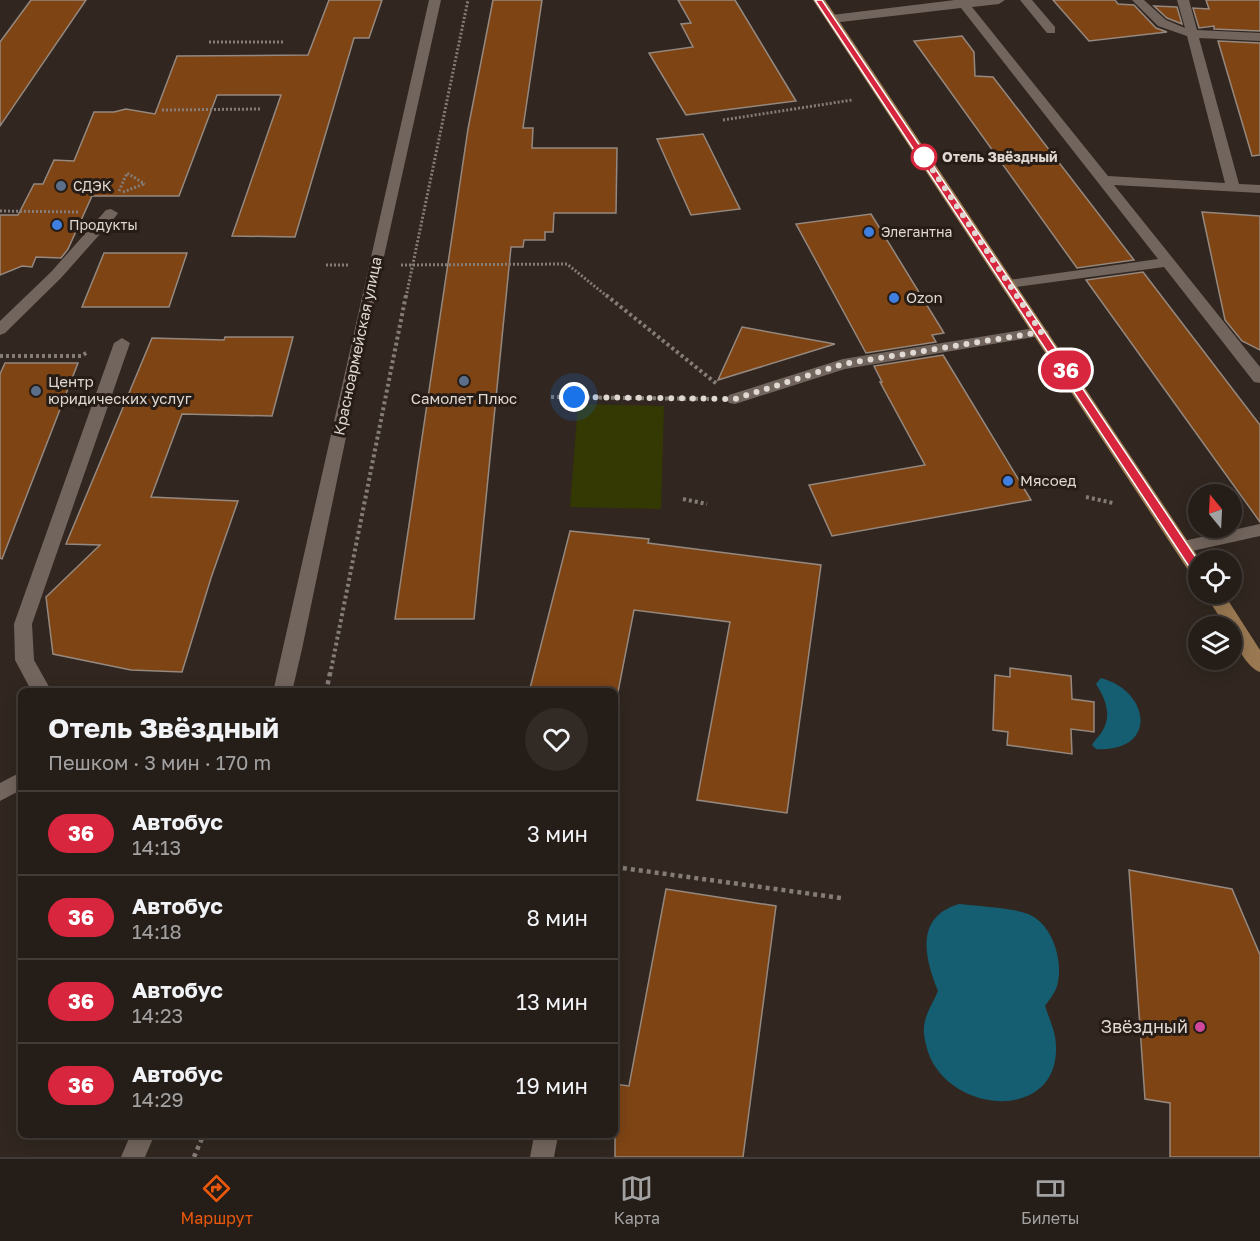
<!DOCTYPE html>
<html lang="ru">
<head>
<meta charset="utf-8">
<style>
  :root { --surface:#251d18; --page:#312a25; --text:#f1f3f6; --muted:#a3a2a2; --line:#423b37; --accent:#ea580c }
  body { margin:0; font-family:"Golos Text",sans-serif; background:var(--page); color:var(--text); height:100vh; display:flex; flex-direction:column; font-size:22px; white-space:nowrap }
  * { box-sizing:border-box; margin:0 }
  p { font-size:20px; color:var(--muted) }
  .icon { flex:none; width:33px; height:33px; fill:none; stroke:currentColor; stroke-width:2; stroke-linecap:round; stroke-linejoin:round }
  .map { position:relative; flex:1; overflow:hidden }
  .side { position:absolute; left:18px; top:688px; width:600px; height:450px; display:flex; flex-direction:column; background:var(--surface); border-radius:9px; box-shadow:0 3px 15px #0003,0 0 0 2px var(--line) }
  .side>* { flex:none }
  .badge { padding:0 12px; border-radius:20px; font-size:21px; line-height:39px }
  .needle { width:39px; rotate:342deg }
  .buttons { position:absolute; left:1188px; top:484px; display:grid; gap:12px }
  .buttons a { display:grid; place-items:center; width:54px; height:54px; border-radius:50%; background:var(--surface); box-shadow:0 3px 15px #0003,0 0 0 2px var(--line); font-size:30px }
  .you { position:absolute; width:30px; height:30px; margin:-15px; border:4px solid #fff; border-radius:50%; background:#1a73e8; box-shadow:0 0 0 9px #1a73e833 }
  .map>.badge { position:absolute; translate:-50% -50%; box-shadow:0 0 0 3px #fff }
  .round { display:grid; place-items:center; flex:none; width:63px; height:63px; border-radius:32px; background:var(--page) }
  .headline { display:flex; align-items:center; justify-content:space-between; height:102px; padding:0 30px }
  h1 { font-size:28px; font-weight:700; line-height:45px }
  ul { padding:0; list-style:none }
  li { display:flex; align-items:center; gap:18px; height:84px; padding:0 30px; border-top:2px solid var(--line) }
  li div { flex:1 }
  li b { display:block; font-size:22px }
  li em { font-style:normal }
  li .badge { min-width:66px; font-weight:700; text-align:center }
  .tab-bar { display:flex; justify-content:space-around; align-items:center; height:84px; border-top:2px solid var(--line); background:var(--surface); font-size:16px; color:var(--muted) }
  .tab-bar a { display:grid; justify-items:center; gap:3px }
  .tab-bar .current { color:var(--accent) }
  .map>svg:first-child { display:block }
  .green { fill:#343802 }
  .water { fill:#155d71 }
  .building { fill:#7e4414; stroke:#95887f; stroke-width:1.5 }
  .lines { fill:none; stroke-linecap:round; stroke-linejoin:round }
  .path-far2 { stroke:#847c76; stroke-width:3; stroke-dasharray:2 2; stroke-linecap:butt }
  .path-far1 { stroke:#847c76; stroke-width:4; stroke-dasharray:3 3; stroke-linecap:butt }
  .path { stroke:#847c76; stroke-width:4.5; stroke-dasharray:4 4; stroke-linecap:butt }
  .minor { fill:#72655d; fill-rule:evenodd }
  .major { fill:#9a7952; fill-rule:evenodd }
  .line { fill:#d7263d; stroke:#fff; stroke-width:1.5 }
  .walk { stroke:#dfd8d3; stroke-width:6; stroke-dasharray:0 10.8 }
  .stop-dot { fill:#fff; stroke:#d7263d; stroke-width:3 }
  .service-dot { fill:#5c6f8a; stroke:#271d16; stroke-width:2 }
  .shop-dot { fill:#3f7fe0; stroke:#271d16; stroke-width:2 }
  .hotel-dot { fill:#d1479c; stroke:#271d16; stroke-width:2 }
  .labels { text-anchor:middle; stroke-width:6; stroke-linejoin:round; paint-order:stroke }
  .far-stop-label { font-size:14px; font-weight:bold; fill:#dfd8d3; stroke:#271d16; text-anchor:start }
  .far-poi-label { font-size:14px; fill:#dfd8d3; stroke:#271d16; text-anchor:start }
  .poi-label { font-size:15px; fill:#dfd8d3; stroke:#271d16; text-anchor:start }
  .street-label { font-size:15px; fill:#dfd8d3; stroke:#271d16 }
  .near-poi-label { font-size:18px; fill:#dfd8d3; stroke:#271d16; text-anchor:end }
</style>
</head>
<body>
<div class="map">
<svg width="1260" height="1157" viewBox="0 0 1260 1157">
  <rect width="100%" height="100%" fill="#312720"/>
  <path class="green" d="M578,404L664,406L661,509L570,507Z"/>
  <path class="water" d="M1101,678C1152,692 1157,753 1096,749L1092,745C1095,739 1100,736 1103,730C1112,714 1105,698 1096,684Z
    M959,904C976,906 1014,908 1028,914C1053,924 1064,962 1057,986C1055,993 1049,1000 1045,1006C1049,1018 1056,1033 1056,1046C1059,1122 950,1115 928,1052C925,1042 922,1031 925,1021C927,1011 934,1001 938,991C924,957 915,917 959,904Z"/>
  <path class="building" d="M31,0H86L0,126V42Z
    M329,0H382L369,38H354L295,237L232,236L281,95H217L179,196H92L68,249L61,258L36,257L32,267L22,266L0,275V215H18L34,184H43L54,160L74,161L94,112H114L126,109L155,114L177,56L308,55Z
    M493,0H542L523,128H533L532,148H617L616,213H554L553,232H545V240H524L523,247H511L474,619H395L468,129Z
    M678,0H735L796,101L686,115L649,53L693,47L681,24L691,23Z
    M1053,0H1115L1118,4L1134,5L1156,28L1167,32L1089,41Z
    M1206,0H1260V31L1214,29V26L1199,28L1193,8L1209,9Z
    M1154,6L1177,7L1182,24L1167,18Z
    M962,36L974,52L975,76L993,77L1134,260L1077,268L914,41Z
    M1218,41L1260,43V155L1252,156Z
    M703,134L740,209L691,215L657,139Z
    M1202,212L1260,216V350L1242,341L1225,320Z
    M871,214L944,333L932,335L936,342L866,353L796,224Z
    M104,253H187L169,307H82Z
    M1143,272L1260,425V522L1086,280Z
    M742,327L835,344L718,380Z
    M225,337H293L272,416L182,414L151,497L238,501L211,578L182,672L131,670L53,654L46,597L100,545L66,544L152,338L224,340Z
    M943,355L1031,500L832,536L809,485L925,465L880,382H882L874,366Z
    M5,363H78L2,559L0,558V374Z
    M570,531L649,539L648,543L821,565L787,813L697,800L730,622L634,610L618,692H529Z
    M1010,668L1071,676L1072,699L1094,702V732L1071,729L1072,754L1007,745L1008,732L993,730L995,675L1010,677Z
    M1129,870L1232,889L1260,955V1157H1170V1103L1145,1099Z
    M666,889L776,906L743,1157H615V1084L629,1086Z"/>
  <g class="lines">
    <path class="path-far2" d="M209,42H285
      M162,110L260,109
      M723,120L852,100
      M119,191L127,173L145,184
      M123,192L144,184
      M0,211L78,212
      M326,265H348
      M401,265L567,264L608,297
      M406,297L468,0"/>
    <path class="path-far1" d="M606,295L717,384
      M0,356H81L88,352
      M551,397L709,399
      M1086,497L1113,503
      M683,499L707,504
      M330,675L406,295"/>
    <path class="path" d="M326,692L330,673
      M615,867L841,898
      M194,1157L203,1136"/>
    <path class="minor" d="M429,0H441L377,288L302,649L292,692H273Z
      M955,0H1005L999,4L972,7L1108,176L1225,183L1187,36L1158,26L1132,0H1144L1166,20L1185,28L1177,0H1189L1197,30L1260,33V41L1199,38L1239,184L1260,185V193L1114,185L1260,367V383L1254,382L1164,267L1009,288L1004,287L1002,284L1004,281L1009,280L1158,259L961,8L832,23L826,19L832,15Z
      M1020,0H1032L1055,27V33H1047Z
      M111,209L118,213L116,216L61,278L5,333L0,335V321L51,272L106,210Z
      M1041,327L1049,332L1046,335L845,369L735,404L729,403L727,399L729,395L843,359Z
      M122,338L130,343L32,624L34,660L52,692H32L15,660L14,624L114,343Z
      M1260,524V536L1183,553L1177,551L1174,547L1177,543L1183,541Z
      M21,772V790L0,801V783Z
      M130,1136H154L145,1157H121Z
      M534,1136H558L554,1157H530Z"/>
    <path class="major" d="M813,0H825L1201,561H1198V577L1192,576Z
      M1205,594H1224L1260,650V672C1247,668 1232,641 1232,627H1226Z"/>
  </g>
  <path class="line" d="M815,0H822L1203,568V574H1194Z"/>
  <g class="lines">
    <path class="walk" d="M574,397L735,399L843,364L1041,332L920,151L924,157"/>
  </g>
  <circle class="stop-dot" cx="924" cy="157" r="12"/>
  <g class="service-dot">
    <circle cx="61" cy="186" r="6"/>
    <circle cx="464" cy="381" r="6"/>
    <circle cx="36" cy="391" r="6"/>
  </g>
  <g class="shop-dot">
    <circle cx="57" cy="225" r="6"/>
    <circle cx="869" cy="232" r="6"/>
    <circle cx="894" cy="298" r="6"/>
    <circle cx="1008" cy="481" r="6"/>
  </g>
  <circle class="hotel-dot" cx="1200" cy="1027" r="6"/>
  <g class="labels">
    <g class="far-stop-label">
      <text x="942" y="162">Отель Звёздный</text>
    </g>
    <g class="far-poi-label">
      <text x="73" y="191">СДЭК</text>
      <text x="69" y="230">Продукты</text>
      <text x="881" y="237">Элегантна</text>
    </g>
    <g class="poi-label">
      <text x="906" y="303">Ozon</text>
      <text x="48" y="387">Центр<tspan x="48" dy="17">юридических услуг</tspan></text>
      <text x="464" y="404" text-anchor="middle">Самолет Плюс</text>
      <text x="1020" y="486">Мясоед</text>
    </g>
    <g class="street-label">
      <text transform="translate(358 346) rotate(-78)" y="5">Красноармейская улица</text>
    </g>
    <g class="near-poi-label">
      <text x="1188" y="1033">Звёздный</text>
    </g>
  </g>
</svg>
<div class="buttons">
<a><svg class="needle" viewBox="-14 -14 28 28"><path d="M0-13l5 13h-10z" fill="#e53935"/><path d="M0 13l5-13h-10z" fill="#a3a2a2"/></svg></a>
<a><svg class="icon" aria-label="locate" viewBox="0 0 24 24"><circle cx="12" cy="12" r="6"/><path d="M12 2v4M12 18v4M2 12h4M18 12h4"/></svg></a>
<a><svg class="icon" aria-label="layers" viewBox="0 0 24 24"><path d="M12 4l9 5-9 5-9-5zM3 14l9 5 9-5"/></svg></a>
</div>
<div class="you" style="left:574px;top:397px"></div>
<b class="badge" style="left:1066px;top:370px;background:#d7263d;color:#fff">36</b>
<section class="side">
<div class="headline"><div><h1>Отель Звёздный</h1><p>Пешком · 3 мин · 170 m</p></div><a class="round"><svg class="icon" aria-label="heart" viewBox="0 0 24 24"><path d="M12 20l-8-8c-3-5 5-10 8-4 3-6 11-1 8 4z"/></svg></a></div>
<ul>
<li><span class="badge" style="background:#d7263d;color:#fff">36</span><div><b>Автобус</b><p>14:13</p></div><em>3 мин</em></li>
<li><span class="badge" style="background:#d7263d;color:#fff">36</span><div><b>Автобус</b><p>14:18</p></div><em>8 мин</em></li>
<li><span class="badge" style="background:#d7263d;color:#fff">36</span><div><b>Автобус</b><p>14:23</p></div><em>13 мин</em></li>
<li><span class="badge" style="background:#d7263d;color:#fff">36</span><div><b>Автобус</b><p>14:29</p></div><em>19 мин</em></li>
</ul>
</section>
</div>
<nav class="tab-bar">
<a class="current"><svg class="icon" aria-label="directions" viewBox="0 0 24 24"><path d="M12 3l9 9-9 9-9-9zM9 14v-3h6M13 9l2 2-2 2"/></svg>Маршрут</a>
<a><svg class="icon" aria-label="map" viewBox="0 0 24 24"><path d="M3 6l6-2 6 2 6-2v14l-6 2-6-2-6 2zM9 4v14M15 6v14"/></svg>Карта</a>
<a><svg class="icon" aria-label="tickets" viewBox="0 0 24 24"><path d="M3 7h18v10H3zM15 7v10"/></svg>Билеты</a>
</nav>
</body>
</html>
